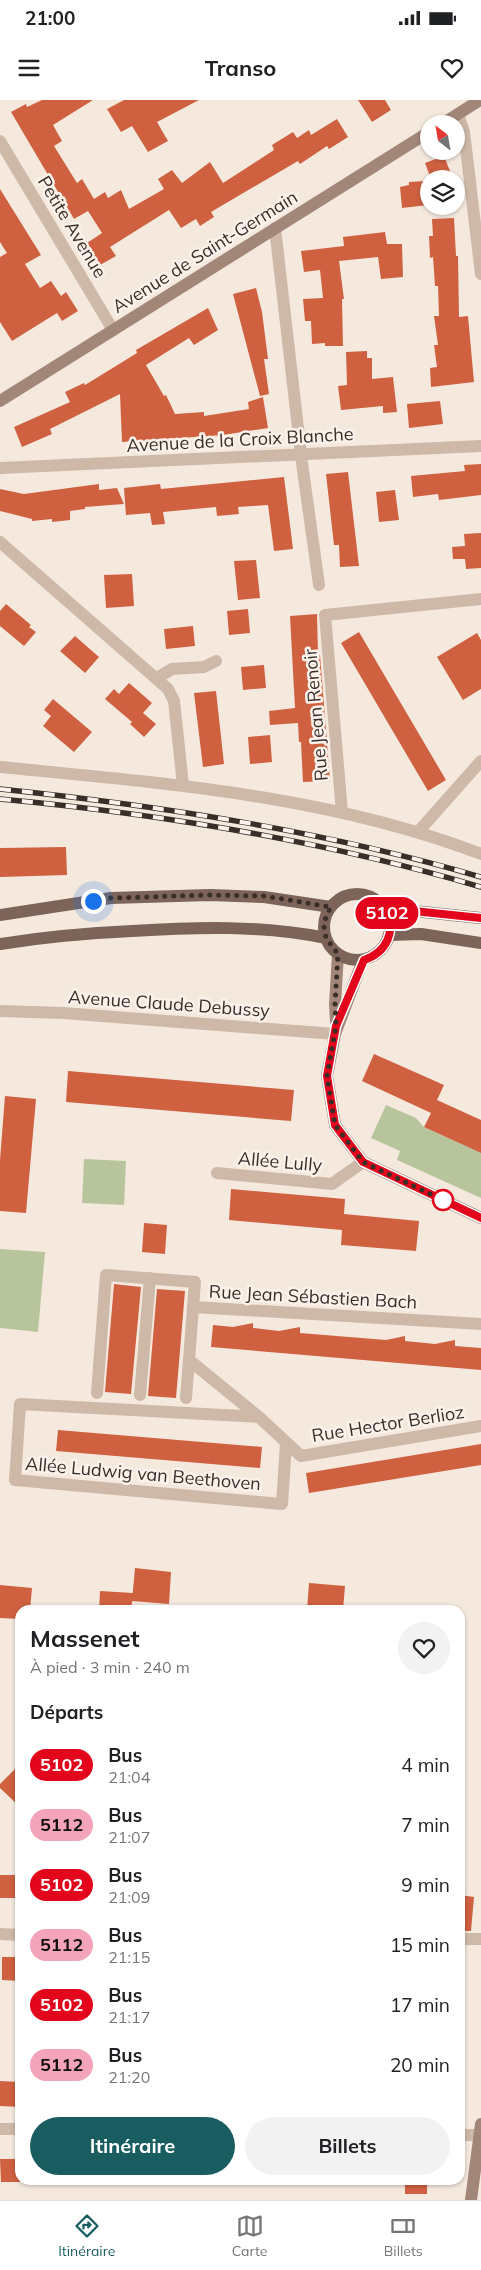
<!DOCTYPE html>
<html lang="fr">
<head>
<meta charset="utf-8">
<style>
  :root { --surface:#fff; --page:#f2f2f2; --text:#202124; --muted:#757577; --line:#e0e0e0; --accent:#1a5d60 }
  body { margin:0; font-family:Mulish,sans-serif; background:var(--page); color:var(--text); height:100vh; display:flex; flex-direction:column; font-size:19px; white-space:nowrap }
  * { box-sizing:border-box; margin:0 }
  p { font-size:16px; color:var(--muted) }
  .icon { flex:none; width:28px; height:28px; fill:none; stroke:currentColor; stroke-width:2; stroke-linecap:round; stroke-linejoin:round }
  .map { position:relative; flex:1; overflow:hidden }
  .side { position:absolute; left:15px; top:1505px; width:450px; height:580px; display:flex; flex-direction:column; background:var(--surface); border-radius:15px; box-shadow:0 1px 4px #0004 }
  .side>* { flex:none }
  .badge { padding:0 10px; border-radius:16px; font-size:18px; line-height:32px }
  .needle { width:32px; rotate:329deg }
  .controls { position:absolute; left:420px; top:15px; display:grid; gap:10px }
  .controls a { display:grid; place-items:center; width:45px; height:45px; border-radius:50%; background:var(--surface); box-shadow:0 1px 4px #0004; font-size:25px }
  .you { position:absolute; width:25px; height:25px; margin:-12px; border:4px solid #fff; border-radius:50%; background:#1a73e8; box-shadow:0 0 0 8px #1a73e833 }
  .map>.badge { position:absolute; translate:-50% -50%; box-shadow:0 0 0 2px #fff }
  h2 { padding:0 15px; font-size:19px; line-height:45px }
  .round { display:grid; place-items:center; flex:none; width:52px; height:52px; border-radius:26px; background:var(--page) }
  .summary { display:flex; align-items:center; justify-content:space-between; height:85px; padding:0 15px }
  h1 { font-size:24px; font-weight:700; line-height:38px }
  .cta { display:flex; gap:10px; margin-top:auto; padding:10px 15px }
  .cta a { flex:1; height:58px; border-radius:30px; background:var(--accent); color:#fff; font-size:20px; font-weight:700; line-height:58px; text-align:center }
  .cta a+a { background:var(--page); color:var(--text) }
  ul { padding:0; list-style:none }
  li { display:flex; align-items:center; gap:15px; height:60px; padding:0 15px }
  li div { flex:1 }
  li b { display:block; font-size:19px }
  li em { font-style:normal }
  li .badge { min-width:55px; font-weight:700; text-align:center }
  .status { display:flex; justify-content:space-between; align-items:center; height:35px; padding:0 25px; background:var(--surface); direction:ltr }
  .status svg { height:14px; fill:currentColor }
  header { display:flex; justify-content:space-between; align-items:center; height:65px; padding:0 15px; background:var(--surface); font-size:22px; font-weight:700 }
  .tab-bar { display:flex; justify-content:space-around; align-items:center; height:70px; border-top:1px solid var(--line); background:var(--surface); font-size:14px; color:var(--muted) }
  .tab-bar a { display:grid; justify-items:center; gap:2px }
  .tab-bar .selected { color:var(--accent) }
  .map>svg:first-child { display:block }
  .green { fill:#b8c59c }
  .building { fill:#cf6141 }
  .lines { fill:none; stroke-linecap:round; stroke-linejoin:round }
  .street { stroke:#ceb9a8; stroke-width:12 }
  .secondary { stroke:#a28779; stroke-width:12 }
  .primary { stroke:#7d6459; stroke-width:12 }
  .rail-casing { stroke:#3a2e29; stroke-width:5.5 }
  .rail { stroke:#fbf3eb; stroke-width:4; stroke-dasharray:11; stroke-linecap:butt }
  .line-casing { stroke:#fff; stroke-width:11 }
  .line { stroke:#e3051b; stroke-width:8 }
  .walk { stroke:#3a2e29; stroke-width:5; stroke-dasharray:0 9 }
  .stop-dot { fill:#fff; stroke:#e3051b; stroke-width:2.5 }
  .labels { text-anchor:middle; stroke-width:5; stroke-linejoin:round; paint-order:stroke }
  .street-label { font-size:18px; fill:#3a2e29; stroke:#fbf3eb }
</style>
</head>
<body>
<div class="status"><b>21:00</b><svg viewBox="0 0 49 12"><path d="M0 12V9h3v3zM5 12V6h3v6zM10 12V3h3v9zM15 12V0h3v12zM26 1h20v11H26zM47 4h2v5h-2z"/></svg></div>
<header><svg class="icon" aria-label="menu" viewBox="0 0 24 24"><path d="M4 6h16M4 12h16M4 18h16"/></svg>Transo<svg class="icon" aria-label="heart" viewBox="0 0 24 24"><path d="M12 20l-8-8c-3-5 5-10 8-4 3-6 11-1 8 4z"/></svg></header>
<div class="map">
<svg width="481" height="2100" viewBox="0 0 481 2100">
  <rect width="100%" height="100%" fill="#f5e9de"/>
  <path class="green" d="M386,1005L416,1018L424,1027L481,1053V1098L397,1060L400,1051L371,1038Z
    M84,1059L126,1061L124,1105L82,1103Z
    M0,1149L45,1152L38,1232L0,1228Z"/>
  <path class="building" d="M42,0H93L53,25L62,41L54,46L77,83L82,79L94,99L105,92L108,98L121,90L129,109L164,89L158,79L172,70L182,83L210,62L223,83L274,50L272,45L293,32L297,38L309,30L311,35L337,19L348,37L329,49L327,46L300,64L298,61L211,112L214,117L200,126L196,119L181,128L169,110L110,147L116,156L100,165L87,143L102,133L88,111L74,119L11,12L26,4L27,7Z
    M124,0H199L157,22L168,41L148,52L132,26L121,32L107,9Z
    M358,0H385L391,10L372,22Z
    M444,56L452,76L431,79L425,63Z
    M425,81L428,105L402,108L400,87L409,85V82Z
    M0,89L41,155L25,164L40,188L51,181L61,196L66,192L78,211L62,221L57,213L12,241L0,222V157L7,153L0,142Z
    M454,118L456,156H458L459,217L468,216L474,282L431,287L430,268L437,267L434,245H438L434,216H439L438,186H435L433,157L430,158L429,136H433L432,119Z
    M385,132L387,144H402L403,177L381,179L378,157L339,161L344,199H342L343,246H325V243L312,244L311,221H305L303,199L323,198L320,170L304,172L301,151L344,146L343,137Z
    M256,188L262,212L268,259H264L269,294L260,296L233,194Z
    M208,208L218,230L194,245L189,238L146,265L164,296L166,295L175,314L204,312V316L249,309L248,302L263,297L268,328L223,335L122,342L120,294L50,329L52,334L22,347L14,327L70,302L65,292L84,283L85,285L137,253L136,250Z
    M367,251V258H372V279L393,277L397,312L383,313V306L341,310L338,286L347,285L346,252Z
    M440,301L443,324L409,328L407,304Z
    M481,364V395L439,400L438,394L413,397L411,376L465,371L464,365Z
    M348,372L359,466L340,467L339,445H334L326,374Z
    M284,377L293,449L274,451L268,405L238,407L239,414L217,416L216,407L163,412L165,424L152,425L150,413L126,415L124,388L160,384L161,389Z
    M99,384V390L117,388L124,404L85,407V409L70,411V420L52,422V419L32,421V419L0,411V389L24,394Z
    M395,390L399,420L379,422L376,392Z
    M481,433V468L466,469L465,459H453L452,447L465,446L464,434Z
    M256,460L260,498L238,500L234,461Z
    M132,474L134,506L106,508L104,475Z
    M6,504L31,525L29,527L36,532L24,546L0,526V511Z
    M248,509L250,533L229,535L227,511Z
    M317,514L318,556L320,555L330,681L303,682L301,642H299L298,623L270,625L269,611L295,608L290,516Z
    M193,526L195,546L166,549L164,529Z
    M359,532L446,680L428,691L341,543Z
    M477,533L481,540V589L463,600L437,557Z
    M75,536L99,557L85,573L60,551Z
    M264,565L266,588L243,590L241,567Z
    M129,583L152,603L143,613L156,624L144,637L130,624L132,622L105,599L114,589L119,594Z
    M216,591L224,664L203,667L194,593Z
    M53,599L92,632L74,652L43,626L51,616L44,610Z
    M270,635L272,662L250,664L248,637Z
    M66,747L67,775L0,777V748Z
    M374,954L444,985L437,1000L481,1020V1053L424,1027L431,1013L362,981Z
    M68,971L294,990L291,1021L66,1002Z
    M5,996L36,999L26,1113L0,1111V1060Z
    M231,1089L345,1099L344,1114L419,1121L416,1151L341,1145L342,1130L229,1120Z
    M144,1123L167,1125L165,1154L142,1152Z
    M114,1184L141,1187L131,1294L105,1292Z
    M157,1189L185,1191L176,1298L148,1296Z
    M253,1223V1228L279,1231L300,1227V1233L386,1240L405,1236V1241L435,1244L455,1240V1246L481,1248V1270L211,1247L213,1225L233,1227Z
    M58,1330L262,1347L260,1368L56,1351Z
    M481,1344V1365L309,1393L306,1373Z
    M135,1468L171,1472L169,1504L132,1501Z
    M309,1483L345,1486L343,1510H307Z
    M0,1485L32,1488L30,1510H20V1519L0,1518Z
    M100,1491L133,1493L131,1510H99Z
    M20,1664V1707L0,1688V1684Z
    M0,1775H20V1790H17V1798H0Z
    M460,1795L474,1797L471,1831H460Z
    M2,1857H20V1881L2,1880Z
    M0,1981L20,1982V2007L0,2006Z
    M0,2059H20V2082H1Z
    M405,2080H427V2094H405Z"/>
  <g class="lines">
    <path class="street" d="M458,14L464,32L481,174
      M0,41L113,230
      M275,128L302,363L319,485
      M0,368L481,346
      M0,442L168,589L174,601L183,685
      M157,578L172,569L204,567L216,561
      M0,667C162,683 327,695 481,754
      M342,712L325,515L481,499
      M418,732L481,661
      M0,911L63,913L335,934
      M217,1073L332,1084L363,1062
      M481,1224L193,1207L189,1260L259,1317L301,1356L481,1326
      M97,1293L106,1175L195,1182L193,1207
      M140,1295L150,1178
      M186,1298L189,1260
      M259,1317L20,1304L15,1380L282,1404L286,1343
      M0,1834L20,1835
      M460,1839H481
      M0,2029H20
      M460,2035H479"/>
    <path class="secondary" d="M442,24L480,0
      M0,301L429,32
      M363,860L335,934L327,976L335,1025L363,1062L481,1118
      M336,921L335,904L338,854
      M471,2100L481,2024"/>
    <path class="primary" d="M324 827a33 33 0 1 1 66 0a33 33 0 1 1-66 0Z
      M385,808L481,818
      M0,815L111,798L210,795L264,797L331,807
      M390,835L421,834L481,843
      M0,844C44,837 88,833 132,831C197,827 262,825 326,838"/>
    <defs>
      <path id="rail" d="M0,689C162,706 324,731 481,777
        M0,699C162,714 324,741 481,787"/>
    </defs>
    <use href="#rail" class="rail-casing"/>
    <use href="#rail" class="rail"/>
  </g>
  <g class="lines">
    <defs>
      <path id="line" d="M481,818L385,808C397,831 387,852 364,860L336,926L332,948L327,976L335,1025L363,1062L481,1118"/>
    </defs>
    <use href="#line" class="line-casing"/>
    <use href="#line" class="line"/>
    <path class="walk" d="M93,801L111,798L210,795L264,796L331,807L326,816L324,827L326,838L338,854L335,904L336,926L327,976L335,1025L363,1062L443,1100"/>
  </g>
  <circle class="stop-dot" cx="443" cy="1100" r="10"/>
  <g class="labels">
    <g class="street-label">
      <text transform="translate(72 127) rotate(59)" y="6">Petite Avenue</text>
      <text transform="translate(205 152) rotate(-32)" y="6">Avenue de Saint-Germain</text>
      <text transform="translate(240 340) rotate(-3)" y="6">Avenue de la Croix Blanche</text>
      <text transform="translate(316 615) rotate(-95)" y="6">Rue Jean Renoir</text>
      <text transform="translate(169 904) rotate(4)" y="6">Avenue Claude Debussy</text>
      <text transform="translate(280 1062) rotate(5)" y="6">Allée Lully</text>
      <text transform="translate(313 1197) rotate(3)" y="6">Rue Jean Sébastien Bach</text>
      <text transform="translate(388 1324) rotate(-9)" y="6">Rue Hector Berlioz</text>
      <text transform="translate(143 1374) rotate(5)" y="6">Allée Ludwig van Beethoven</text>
    </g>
  </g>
</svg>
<div class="controls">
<a><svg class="needle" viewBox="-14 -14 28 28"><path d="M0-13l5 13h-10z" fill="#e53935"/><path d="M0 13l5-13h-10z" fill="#757577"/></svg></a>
<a><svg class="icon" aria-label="layers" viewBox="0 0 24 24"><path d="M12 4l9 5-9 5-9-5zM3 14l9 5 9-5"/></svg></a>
</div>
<div class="you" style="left:93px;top:801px"></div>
<b class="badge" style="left:387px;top:813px;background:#e3051b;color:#fff">5102</b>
<section class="side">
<div class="summary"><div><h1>Massenet</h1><p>À pied · 3 min · 240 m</p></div><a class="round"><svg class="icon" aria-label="heart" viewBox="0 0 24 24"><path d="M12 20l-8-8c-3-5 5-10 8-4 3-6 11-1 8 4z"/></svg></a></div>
<h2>Départs</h2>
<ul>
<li><span class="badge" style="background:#e3051b;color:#fff">5102</span><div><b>Bus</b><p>21:04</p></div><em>4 min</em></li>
<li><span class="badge" style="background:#f3a4ba;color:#111">5112</span><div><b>Bus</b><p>21:07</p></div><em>7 min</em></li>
<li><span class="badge" style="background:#e3051b;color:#fff">5102</span><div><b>Bus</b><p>21:09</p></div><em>9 min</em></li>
<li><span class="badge" style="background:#f3a4ba;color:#111">5112</span><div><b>Bus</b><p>21:15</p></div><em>15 min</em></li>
<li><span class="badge" style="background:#e3051b;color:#fff">5102</span><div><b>Bus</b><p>21:17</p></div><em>17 min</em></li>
<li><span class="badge" style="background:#f3a4ba;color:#111">5112</span><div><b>Bus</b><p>21:20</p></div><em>20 min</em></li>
</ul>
<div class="cta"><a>Itinéraire</a><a>Billets</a></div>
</section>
</div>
<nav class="tab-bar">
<a class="selected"><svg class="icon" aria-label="directions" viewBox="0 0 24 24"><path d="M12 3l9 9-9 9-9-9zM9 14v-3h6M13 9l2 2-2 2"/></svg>Itinéraire</a>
<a><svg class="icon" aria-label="map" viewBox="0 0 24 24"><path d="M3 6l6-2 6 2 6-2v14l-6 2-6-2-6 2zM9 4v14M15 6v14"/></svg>Carte</a>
<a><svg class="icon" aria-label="tickets" viewBox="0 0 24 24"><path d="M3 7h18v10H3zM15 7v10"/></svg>Billets</a>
</nav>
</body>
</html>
